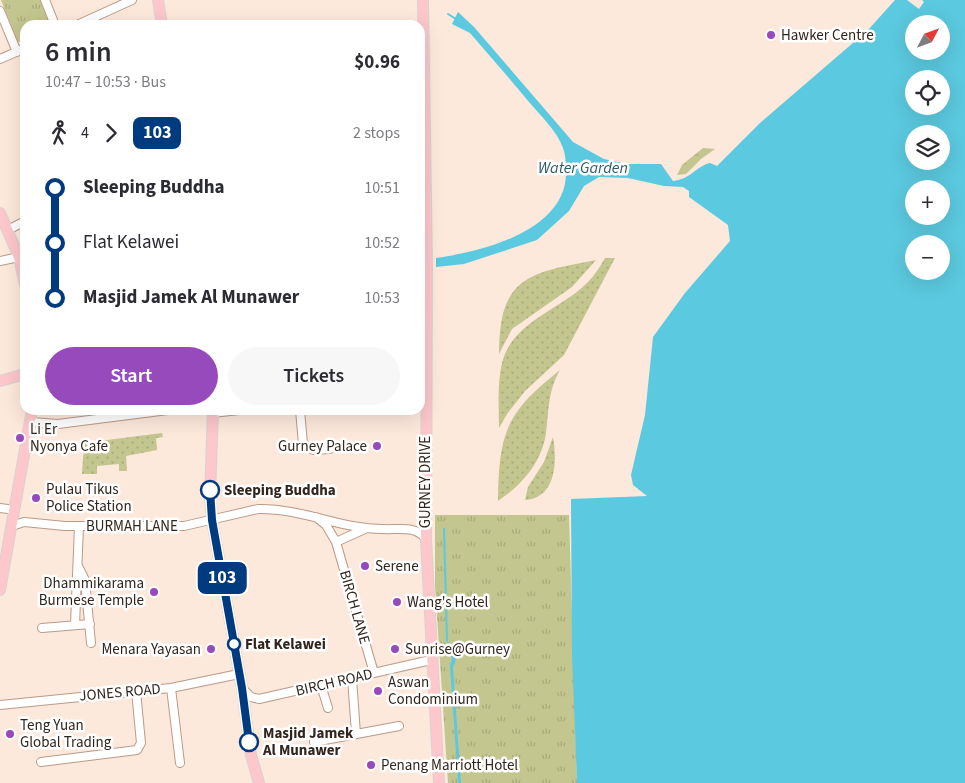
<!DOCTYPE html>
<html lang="en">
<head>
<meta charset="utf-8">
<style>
  :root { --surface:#fff; --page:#f7f7f7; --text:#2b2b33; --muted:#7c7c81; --accent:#974abb }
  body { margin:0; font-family:"Source Sans 3",sans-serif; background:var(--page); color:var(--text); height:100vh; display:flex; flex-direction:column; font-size:19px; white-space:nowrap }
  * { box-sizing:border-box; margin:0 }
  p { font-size:16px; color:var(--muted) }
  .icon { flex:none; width:28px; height:28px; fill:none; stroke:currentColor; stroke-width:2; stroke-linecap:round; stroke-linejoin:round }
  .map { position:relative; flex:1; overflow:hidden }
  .details { position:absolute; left:20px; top:20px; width:405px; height:395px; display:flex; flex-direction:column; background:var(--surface); border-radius:15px; box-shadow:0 5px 20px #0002 }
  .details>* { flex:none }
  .badge { padding:0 10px; border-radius:8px; font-size:18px; line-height:32px }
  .needle { width:32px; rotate:49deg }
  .controls { position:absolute; left:905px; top:15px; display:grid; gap:10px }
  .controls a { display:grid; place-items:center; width:45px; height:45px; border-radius:50%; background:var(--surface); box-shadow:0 5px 20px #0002; font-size:25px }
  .map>.badge { position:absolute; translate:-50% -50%; box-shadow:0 0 0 2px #fff }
  .legs { display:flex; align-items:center; gap:8px; height:55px; padding:0 25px; font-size:16px }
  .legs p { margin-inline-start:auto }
  .headline { display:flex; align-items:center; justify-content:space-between; height:85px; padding:0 25px }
  h1 { font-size:28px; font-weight:600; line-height:38px }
  .primary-button { display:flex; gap:10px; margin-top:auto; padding:10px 25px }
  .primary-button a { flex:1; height:58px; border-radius:30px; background:var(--accent); color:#fff; font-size:20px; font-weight:600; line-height:58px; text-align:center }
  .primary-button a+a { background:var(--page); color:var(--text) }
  ul { padding:0 25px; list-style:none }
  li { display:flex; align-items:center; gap:18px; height:55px; font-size:19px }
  li i { display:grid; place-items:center; width:8px; height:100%; margin:0 6px; background:currentColor }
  li i::after { content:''; width:12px; height:12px; margin:-6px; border:4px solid; border-radius:50%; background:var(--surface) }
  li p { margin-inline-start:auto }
  li:first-child i { background:linear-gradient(#0000 50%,currentColor 0) }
  li:last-child i { background:linear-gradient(currentColor 50%,#0000 0) }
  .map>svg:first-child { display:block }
  .grass { fill:url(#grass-dots) }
  .wetland { fill:url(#wetland-marsh) }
  .park { fill:url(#park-tufts) }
  .water { fill:#5bc9df; fill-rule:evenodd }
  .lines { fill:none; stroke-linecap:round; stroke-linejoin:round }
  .stream { stroke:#5bc9df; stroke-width:2 }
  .minor-casing { stroke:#bb9a87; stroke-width:10 }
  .major-casing { stroke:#d6d3d2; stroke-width:12 }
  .minor { stroke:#fff; stroke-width:8 }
  .major { stroke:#fdc7cb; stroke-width:10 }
  .line-1-casing { stroke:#fff; stroke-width:11 }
  .line-1 { stroke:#003b80; stroke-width:8 }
  .poi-dot { fill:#974abb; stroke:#fff; stroke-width:2 }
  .stop-1-dot { fill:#fff; stroke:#003b80; stroke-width:2.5 }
  .labels { text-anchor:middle; stroke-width:5; stroke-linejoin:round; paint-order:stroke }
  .poi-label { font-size:15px; fill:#32251d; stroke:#fff; text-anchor:start }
  .street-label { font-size:15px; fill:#32251d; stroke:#fff }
  .stop-label { font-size:15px; font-weight:bold; fill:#32251d; stroke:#fff; text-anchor:start }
  .water-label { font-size:16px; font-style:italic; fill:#2e5d67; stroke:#fff }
</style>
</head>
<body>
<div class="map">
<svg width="965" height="783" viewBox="0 0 965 783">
  <defs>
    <pattern id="grass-dots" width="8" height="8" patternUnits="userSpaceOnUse" patternTransform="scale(1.25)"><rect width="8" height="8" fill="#c3c68e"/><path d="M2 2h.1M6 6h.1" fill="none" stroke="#a8aa7a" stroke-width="1.8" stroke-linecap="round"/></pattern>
    <pattern id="wetland-marsh" width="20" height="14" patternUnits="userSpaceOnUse" patternTransform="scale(1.25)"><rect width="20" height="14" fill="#c3c68e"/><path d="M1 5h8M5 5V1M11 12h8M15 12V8" fill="none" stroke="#a8aa7a"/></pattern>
    <pattern id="park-tufts" width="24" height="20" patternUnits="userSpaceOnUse" patternTransform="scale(1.25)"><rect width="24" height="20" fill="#c3c68e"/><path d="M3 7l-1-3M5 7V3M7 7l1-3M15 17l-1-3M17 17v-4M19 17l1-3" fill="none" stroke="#a8aa7a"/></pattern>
  </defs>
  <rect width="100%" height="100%" fill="#fde8dc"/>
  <path class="grass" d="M605,258H615L564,355L525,391L507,414L499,428C499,407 497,384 502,363C512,322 560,310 587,283C594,276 600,267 605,258Z
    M596,260L572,287L512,329L499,354C499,276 529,273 596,260Z
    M560,370C548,391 549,409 546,433C542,462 522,485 498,501C499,432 506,413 560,370Z
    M162,433L163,437L156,438L157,450L126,456L127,471H119V464L97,466V474H82L84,443Z
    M553,437C557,460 557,498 525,500L528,487L544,462Z"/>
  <path class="wetland" d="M703,148L715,149L701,159L686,174L677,175L682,165Z"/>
  <path class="park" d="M1,0H40L50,25H25V40L18,42Z
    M435,515H569L577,783H448L435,586Z"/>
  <path class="water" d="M895,0H907L919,9L924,2L922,0H965V783H577L572,654L571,499L647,496L633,485L631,475L645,415L653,337L685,293L730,241L728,225L689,197V191L683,187L664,186L628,178L599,177L584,186L569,211L537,240L464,264L436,267V258C481,252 565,231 566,174C566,166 566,156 563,148C557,131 541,116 529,102C510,79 490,56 470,33L452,24L458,12L474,27L573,142L604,159L627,164H661L673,181C691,179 695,167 710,163L717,166L760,123L868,30ZM914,24H941V51H914ZM914,79H941V106H914ZM914,134H941V161H914ZM914,189H941V216H914ZM914,244H941V271H914Z
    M443,528H445L448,641C454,652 459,656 453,667L461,783H458L450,666L452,658L447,651L451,650L446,640Z"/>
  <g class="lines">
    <path class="stream" d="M448,14L456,19"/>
    <defs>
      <path id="minor" d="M45,0L55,25
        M0,11L17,52
        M77,25L132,0
        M0,59L25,48
        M8,230L25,221
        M0,261L19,257
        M300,410L303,444L313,450L330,449
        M213,413L239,410
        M31,422L58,424L168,410
        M0,508L15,510
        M316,517L326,525L336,542L374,673
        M12,526L24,522L65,526H184L258,509C301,508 341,529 383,529C399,530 415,525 426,539
        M336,542L367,528
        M78,566L85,580L91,643
        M75,625L79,526
        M42,628L90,624
        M352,678L356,734
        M321,685L328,708
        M171,688L180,763
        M242,688L251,697L259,699L431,660
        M0,705L171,688L239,674
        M314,742L399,726
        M41,762L137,750L141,743L136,691"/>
      <path id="major" d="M158,0L162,25
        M423,0L427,267L426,539L439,783
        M0,213L19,257L25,285
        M0,381L25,374
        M213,410L210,496L212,520L242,688L251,755L259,783
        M0,590L32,410"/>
    </defs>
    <use href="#minor" class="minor-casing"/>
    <use href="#major" class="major-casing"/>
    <use href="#minor" class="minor"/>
    <use href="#major" class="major"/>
  </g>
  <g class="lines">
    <defs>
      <path id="line-1" d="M210,490L212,520L242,688L249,742"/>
    </defs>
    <use href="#line-1" class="line-1-casing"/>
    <use href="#line-1" class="line-1"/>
  </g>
  <g class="poi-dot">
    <circle cx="771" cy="35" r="5"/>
    <circle cx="20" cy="438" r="5"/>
    <circle cx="377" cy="446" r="5"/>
    <circle cx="36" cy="498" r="5"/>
    <circle cx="365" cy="566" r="5"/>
    <circle cx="154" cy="592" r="5"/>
    <circle cx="397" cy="602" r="5"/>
    <circle cx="211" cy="649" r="5"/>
    <circle cx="395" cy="649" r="5"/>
    <circle cx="378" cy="691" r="5"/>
    <circle cx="10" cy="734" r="5"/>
    <circle cx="371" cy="765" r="5"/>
  </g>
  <g class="stop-1-dot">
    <circle cx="210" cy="490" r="9"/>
    <circle cx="234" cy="644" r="6"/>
    <circle cx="249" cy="742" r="9"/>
  </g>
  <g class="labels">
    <g class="poi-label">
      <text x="781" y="40">Hawker Centre</text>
      <text x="30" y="434">Li Er<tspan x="30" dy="17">Nyonya Cafe</tspan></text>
      <text x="367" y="451" text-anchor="end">Gurney Palace</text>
      <text x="46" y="494">Pulau Tikus<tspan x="46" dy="17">Police Station</tspan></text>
      <text x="375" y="571">Serene</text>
      <text x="144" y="588" text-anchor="end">Dhammikarama<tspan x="144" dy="17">Burmese Temple</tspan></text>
      <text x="407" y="607">Wang's Hotel</text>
      <text x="201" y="654" text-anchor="end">Menara Yayasan</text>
      <text x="405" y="654">Sunrise@Gurney</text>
      <text x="388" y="687">Aswan<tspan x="388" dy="17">Condominium</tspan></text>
      <text x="20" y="730">Teng Yuan<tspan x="20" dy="17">Global Trading</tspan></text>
      <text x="381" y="770">Penang Marriott Hotel</text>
    </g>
    <g class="street-label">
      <text transform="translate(425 482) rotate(-90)" y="5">GURNEY DRIVE</text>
      <text x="132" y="531">BURMAH LANE</text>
      <text transform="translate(355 607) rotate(74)" y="5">BIRCH LANE</text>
      <text transform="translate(334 682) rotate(-13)" y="5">BIRCH ROAD</text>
      <text transform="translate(120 692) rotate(-5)" y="5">JONES ROAD</text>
    </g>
    <g class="stop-label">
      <text x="224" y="495">Sleeping Buddha</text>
      <text x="245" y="649">Flat Kelawei</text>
      <text x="263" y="738">Masjid Jamek<tspan x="263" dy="17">Al Munawer</tspan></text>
    </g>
    <g class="water-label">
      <text x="583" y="173">Water Garden</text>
    </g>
  </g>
</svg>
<div class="controls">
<a><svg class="needle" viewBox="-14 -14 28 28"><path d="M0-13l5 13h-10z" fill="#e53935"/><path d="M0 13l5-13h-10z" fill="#7c7c81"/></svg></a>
<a><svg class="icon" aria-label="locate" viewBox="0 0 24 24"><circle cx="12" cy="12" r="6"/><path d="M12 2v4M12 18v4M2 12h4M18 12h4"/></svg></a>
<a><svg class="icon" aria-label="layers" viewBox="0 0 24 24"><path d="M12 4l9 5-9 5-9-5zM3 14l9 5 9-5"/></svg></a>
<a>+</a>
<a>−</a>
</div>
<b class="badge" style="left:222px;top:578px;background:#003b80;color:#fff">103</b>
<section class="details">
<div class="headline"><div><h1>6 min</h1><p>10:47 – 10:53 · Bus</p></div><b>$0.96</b></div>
<div class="legs"><svg class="icon" aria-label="walk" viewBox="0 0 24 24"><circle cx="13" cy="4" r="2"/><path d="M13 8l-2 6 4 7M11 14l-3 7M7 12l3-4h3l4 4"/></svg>4<svg class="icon" aria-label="forward" viewBox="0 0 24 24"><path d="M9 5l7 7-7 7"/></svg><b class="badge" style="background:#003b80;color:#fff">103</b><p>2 stops</p></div>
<ul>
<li><i style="color:#003b80"></i><b>Sleeping Buddha</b><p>10:51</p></li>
<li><i style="color:#003b80"></i><span>Flat Kelawei</span><p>10:52</p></li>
<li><i style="color:#003b80"></i><b>Masjid Jamek Al Munawer</b><p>10:53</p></li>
</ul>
<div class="primary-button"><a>Start</a><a>Tickets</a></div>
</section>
</div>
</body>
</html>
